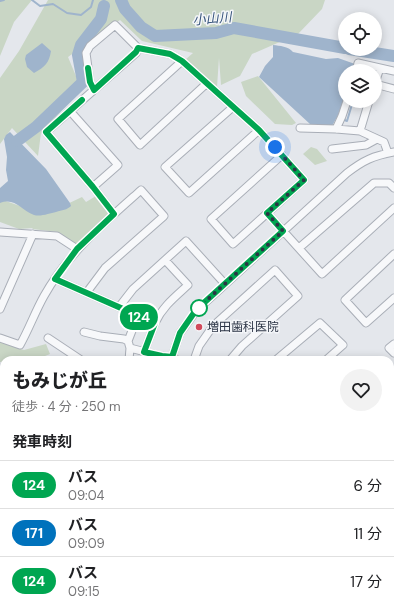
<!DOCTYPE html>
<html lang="ja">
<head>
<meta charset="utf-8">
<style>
  :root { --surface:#fff; --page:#f2f2f2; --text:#202124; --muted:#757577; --line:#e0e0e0 }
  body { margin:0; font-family:"DM Sans","Noto Sans JP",sans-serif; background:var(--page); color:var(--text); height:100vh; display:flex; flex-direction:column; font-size:15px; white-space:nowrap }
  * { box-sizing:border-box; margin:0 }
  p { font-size:13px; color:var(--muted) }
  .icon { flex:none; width:22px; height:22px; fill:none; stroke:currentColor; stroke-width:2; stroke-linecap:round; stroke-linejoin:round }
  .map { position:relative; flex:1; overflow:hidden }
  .panel { position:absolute; left:0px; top:356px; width:394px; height:256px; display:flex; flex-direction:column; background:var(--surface); border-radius:12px 12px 0 0; box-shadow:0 2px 10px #0003 }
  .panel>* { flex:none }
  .badge { padding:0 8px; border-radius:13px; font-size:14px; line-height:26px }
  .controls { position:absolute; left:338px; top:12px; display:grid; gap:8px }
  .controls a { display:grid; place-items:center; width:44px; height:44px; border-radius:50%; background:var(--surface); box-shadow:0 2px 10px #0003; font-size:20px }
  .you { position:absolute; width:20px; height:20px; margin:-10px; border:3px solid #fff; border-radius:50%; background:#1a73e8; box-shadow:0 0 0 6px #1a73e833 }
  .map>.badge { position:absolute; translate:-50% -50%; box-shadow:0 0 0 2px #fff }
  h2 { padding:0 12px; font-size:15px; line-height:36px }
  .round { display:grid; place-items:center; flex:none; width:42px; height:42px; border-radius:21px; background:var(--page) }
  .summary { display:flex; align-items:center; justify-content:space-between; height:68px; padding:0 12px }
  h1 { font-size:19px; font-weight:800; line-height:30px }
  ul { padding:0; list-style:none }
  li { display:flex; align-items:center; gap:12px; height:48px; padding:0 12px; border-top:1px solid var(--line) }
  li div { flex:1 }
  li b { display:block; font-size:15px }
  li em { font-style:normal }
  li .badge { min-width:44px; font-weight:700; text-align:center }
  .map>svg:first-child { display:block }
  .green { fill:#c9d6c5 }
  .water { fill:#9fb4cc }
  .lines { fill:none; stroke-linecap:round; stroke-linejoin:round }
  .stream { stroke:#9fb4cc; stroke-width:2 }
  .river { stroke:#9fb4cc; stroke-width:12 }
  .minor-casing { stroke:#a9aeb7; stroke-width:9 }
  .major-casing { stroke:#a3abb8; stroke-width:10 }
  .minor { stroke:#f7f8fa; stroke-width:7 }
  .major { stroke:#fff; stroke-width:8 }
  .line-casing { stroke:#fff; stroke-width:9 }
  .line { stroke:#00a651; stroke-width:6 }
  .walk { stroke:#2b3445; stroke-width:4; stroke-dasharray:0 7.2 }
  .stop-dot { fill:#fff; stroke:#00a651; stroke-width:2 }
  .poi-dot { fill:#d1495b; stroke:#f4f6f9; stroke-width:1.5 }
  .labels { text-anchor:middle; stroke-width:3; stroke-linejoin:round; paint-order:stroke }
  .poi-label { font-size:12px; fill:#2b3445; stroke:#f4f6f9; text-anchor:start }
  .water-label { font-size:13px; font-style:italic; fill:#34527a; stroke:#f4f6f9 }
</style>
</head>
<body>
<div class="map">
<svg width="394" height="612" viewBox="0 0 394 612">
  <rect width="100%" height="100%" fill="#e4e7ec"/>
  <path class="green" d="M0,0H32L14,22L0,56Z
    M48,0H325L322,9L298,34L252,54L240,76L221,85L219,58L217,87L185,60L193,53L142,41L120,20L68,57L78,81L77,94L41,133L38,156L12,128L0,144V78L19,51Z
    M258,76L296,123L292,125L275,124L246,96L241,82Z
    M311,147L317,149L327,161L315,165L303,154Z
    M96,196L111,214L76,245L58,232L32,229L33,228L19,229L0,222V199L37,212L63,206L82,197L86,202Z
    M0,342L24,350L46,344L50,354L35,360H4V362H0Z
    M390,589L394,591V612H292L278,608H390Z"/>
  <path class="water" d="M42,43L51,51C49,63 45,67 34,73L27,67L25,59L26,55Z
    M273,45C280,46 288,46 293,52L326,59L338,58L355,64L352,71H345V96L338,115L332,126L310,124L259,77L265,66L273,57Z
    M10,132L46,169L70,203L71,206C67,210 62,210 56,212C50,213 41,217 34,215C21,210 15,197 0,203V188L8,181L6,170L7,157L4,139L6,135Z
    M115,608H258L276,612H124Z"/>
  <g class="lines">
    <path class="stream" d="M32,0L40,6L53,4L67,13L81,15L91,7L93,0
      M0,1L4,0
      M337,117L347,121L353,101
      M0,482L4,516"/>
    <path class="river" d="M121,0L125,9L141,27L155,36L216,33L234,28L345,48
      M349,49L394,56
      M17,141L36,127L83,82L78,55L81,45L101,19L104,6"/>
    <defs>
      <path id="minor" d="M182,61L118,119L140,145L206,84
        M356,71L358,63L394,71
        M375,83L380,68
        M375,84L394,89
        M94,90L90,82L86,53L90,46L115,25L138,48
        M233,107L165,167L189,193L259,130
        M70,111L118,165L93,187
        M300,128L336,129L360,131L384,142L388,153
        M336,129L342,116L347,101
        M360,131L369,101
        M332,149L366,145L377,139
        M267,213L322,274L394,208
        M114,214L93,187L46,132L136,53L138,48L170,54L182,61L259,130L304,180L233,244L211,219L282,155
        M0,232L57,236L77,249
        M299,248L374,183H389L394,188
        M394,254L345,300L366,323L394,298
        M55,279L155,323C163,306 175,297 188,285L165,260
        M119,307L133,289L186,241L225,284
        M0,309L33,234
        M84,332L100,336L124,339L128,341L130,348
        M0,338L20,345C29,329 35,312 44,296C68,253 105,222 141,190L164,216L105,268L87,292
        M48,338L81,360
        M128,341L135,323
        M394,344L389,348L394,353
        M144,352L155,323
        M129,360L130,348L161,356L171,357L177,360
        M171,360L180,333L196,311L347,173C364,160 373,156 394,152
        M194,360L199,346L213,326L275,270L298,296L242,346L230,360
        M276,360L320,323L343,345L326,360
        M0,380H2L0,398
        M390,436L394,433
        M390,478L394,483
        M390,527L394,530
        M0,602L4,604
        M13,608L22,612"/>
      <path id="major" d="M0,443L4,444
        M390,586L394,588"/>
    </defs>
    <use href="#minor" class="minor-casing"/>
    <use href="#major" class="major-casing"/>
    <use href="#minor" class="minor"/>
    <use href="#major" class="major"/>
  </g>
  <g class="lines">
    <defs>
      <path id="line" d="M82,100L46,132L93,187L114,214L77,249L55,279L155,323L144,352L162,356L172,357L180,333L196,310L283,231L267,213L304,180L259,130L182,61L170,54L138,48L136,52L94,90L90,82L88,68"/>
    </defs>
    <use href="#line" class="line-casing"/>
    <use href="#line" class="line"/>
    <path class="walk" d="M199,308L196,310L283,231L267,213L304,180L275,147"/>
  </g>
  <circle class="stop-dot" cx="199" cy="308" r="8"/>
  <circle class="poi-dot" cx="199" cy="327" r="4"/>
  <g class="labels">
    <g class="poi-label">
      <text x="207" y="331">増田歯科医院</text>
    </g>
    <g class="water-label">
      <text transform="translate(212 18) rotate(-5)" y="5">小山川</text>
    </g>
  </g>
</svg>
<div class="controls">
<a><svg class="icon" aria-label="locate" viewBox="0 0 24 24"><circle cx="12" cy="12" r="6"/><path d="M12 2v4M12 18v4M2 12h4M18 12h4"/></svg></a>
<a><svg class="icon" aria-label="layers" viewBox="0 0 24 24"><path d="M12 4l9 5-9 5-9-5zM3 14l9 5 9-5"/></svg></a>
</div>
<div class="you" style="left:275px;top:147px"></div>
<b class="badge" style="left:139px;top:317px;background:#00a651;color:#fff">124</b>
<section class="panel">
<div class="summary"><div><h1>もみじが丘</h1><p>徒歩 · 4 分 · 250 m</p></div><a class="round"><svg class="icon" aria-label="heart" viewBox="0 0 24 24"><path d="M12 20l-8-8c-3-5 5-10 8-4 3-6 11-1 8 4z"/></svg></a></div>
<h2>発車時刻</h2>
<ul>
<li><span class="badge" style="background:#00a651;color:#fff">124</span><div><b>バス</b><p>09:04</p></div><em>6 分</em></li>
<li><span class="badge" style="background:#0072bc;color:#fff">171</span><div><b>バス</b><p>09:09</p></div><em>11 分</em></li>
<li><span class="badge" style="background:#00a651;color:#fff">124</span><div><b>バス</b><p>09:15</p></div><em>17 分</em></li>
</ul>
</section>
</div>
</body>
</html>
